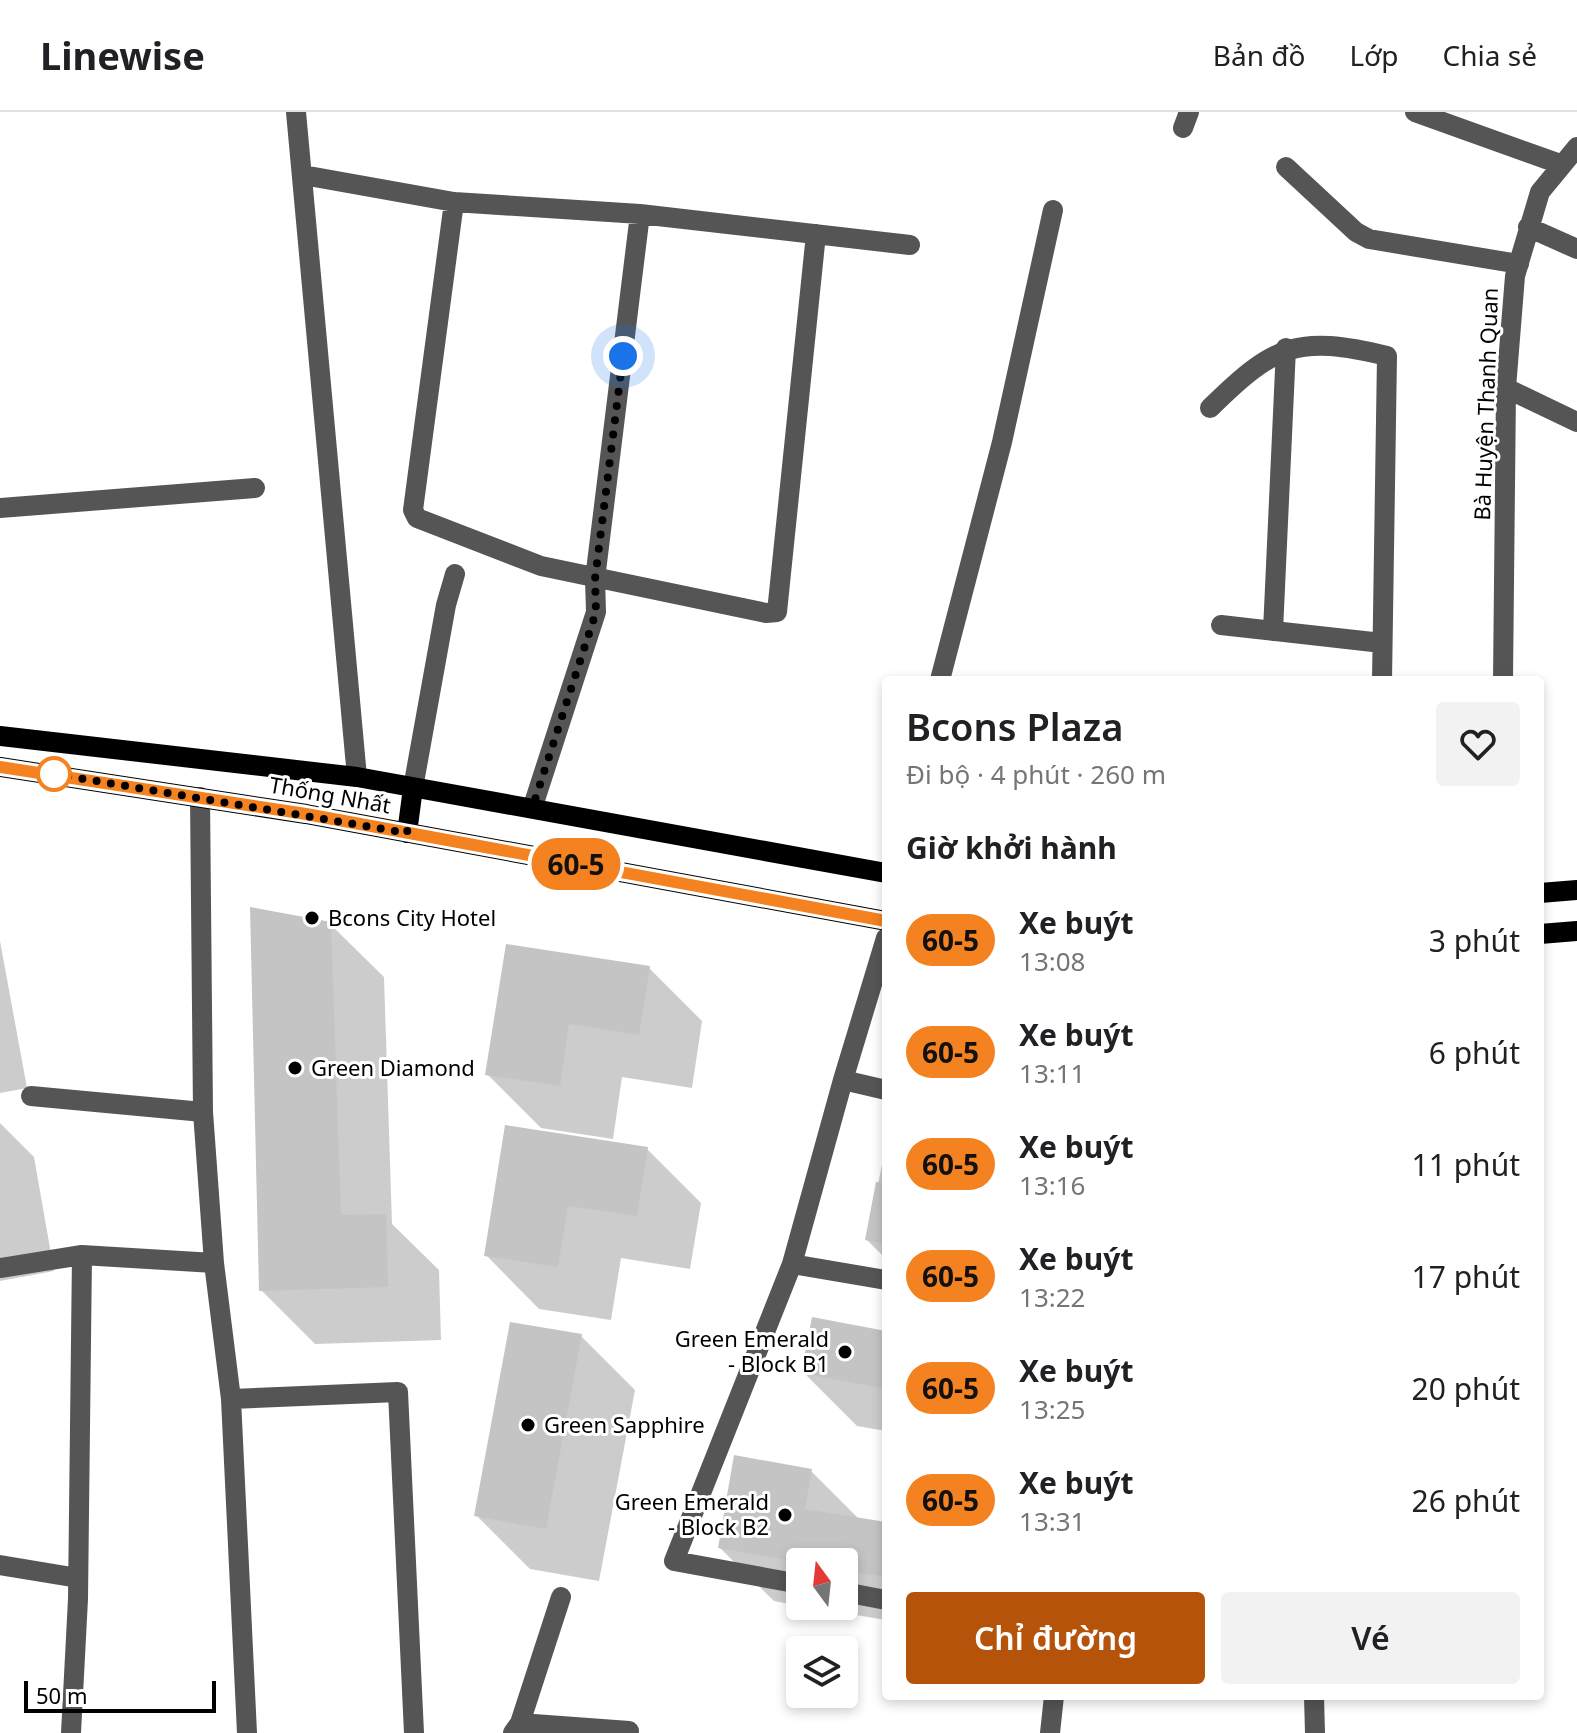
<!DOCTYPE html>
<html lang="vi">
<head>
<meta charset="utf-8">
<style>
  :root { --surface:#fff; --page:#f2f2f2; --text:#202124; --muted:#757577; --line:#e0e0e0; --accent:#b45309 }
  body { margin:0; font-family:"Noto Sans",sans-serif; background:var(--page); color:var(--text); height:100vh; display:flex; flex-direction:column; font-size:30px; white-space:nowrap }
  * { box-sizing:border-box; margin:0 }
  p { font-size:26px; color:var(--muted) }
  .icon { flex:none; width:44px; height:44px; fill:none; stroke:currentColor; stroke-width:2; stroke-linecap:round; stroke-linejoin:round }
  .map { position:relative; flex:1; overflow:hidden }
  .panel { position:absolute; left:882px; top:564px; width:662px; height:1024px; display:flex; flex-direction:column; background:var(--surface); border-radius:8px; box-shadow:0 4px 12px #0003 }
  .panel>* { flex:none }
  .badge { padding:0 16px; border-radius:26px; font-size:28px; line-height:52px }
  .needle { width:52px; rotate:345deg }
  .controls { position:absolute; left:786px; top:1436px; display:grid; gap:16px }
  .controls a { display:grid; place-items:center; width:72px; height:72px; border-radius:8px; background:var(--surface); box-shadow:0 4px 12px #0003; font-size:40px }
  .scale { position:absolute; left:24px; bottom:20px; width:192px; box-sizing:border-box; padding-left:8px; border:4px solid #000; border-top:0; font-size:22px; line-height:28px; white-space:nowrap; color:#000; -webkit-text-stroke:6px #fff; paint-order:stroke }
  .you { position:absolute; width:40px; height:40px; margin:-20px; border:6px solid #fff; border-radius:50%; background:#1a73e8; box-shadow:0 0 0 12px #1a73e833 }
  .map>.badge { position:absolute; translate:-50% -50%; box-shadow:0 0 0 4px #fff }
  h2 { padding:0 24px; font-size:30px; line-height:72px }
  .round { display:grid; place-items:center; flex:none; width:84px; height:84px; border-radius:8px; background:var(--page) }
  .overview { display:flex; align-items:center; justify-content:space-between; height:136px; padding:0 24px }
  h1 { font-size:38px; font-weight:600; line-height:60px }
  .primary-button { display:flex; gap:16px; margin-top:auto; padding:16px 24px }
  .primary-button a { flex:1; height:92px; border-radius:8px; background:var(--accent); color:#fff; font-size:32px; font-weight:600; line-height:92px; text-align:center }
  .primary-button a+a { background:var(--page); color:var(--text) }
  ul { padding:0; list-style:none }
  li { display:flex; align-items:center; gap:24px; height:112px; padding:0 24px }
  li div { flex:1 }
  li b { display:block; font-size:30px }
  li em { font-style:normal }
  li .badge { min-width:88px; font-weight:700; text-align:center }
  header { display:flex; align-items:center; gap:48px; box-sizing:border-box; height:112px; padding:0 40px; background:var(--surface); border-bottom:2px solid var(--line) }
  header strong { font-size:38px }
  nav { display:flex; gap:44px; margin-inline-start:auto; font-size:28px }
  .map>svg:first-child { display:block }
  .shadow { fill:#0003 }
  .building { fill:#c4c4c4 }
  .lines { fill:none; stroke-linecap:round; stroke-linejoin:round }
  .minor { stroke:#555; stroke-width:20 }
  .major { stroke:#000; stroke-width:20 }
  .line-casing { stroke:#fff; stroke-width:18 }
  .line { stroke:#f58220; stroke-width:12 }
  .walk { stroke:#000; stroke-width:8; stroke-dasharray:0 14.4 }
  .stop-dot { fill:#fff; stroke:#f58220; stroke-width:4 }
  .poi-dot { fill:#000; stroke:#fff; stroke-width:3 }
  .labels { text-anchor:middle; stroke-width:6; stroke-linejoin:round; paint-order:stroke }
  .street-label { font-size:22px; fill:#000; stroke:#fff }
  .poi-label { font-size:22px; fill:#000; stroke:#fff; text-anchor:start }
</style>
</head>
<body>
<header>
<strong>Linewise</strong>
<nav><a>Bản đồ</a><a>Lớp</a><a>Chia sẻ</a></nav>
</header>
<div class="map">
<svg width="1577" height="1621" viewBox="0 0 1577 1621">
  <rect width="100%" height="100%" fill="#fff"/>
  <path class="shadow" d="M330,812L384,865L392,1112L439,1158L441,1228L315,1232L261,1178Z
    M0,829L27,976L0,981Z
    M649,856L702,909L692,976L622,965L613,1027L541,1016L487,962Z
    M0,1011L34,1045L54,1159L0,1169Z
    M886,1032V1147L867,1128Z
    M647,1037L701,1091L690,1157L621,1146L611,1208L539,1197L486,1143Z
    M886,1221V1319L857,1314L803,1260Z
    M581,1224L635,1278L599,1469L530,1457L476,1403Z
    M811,1359L860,1408L886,1412V1508L801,1494H844V1450H800V1494L774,1489L720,1436Z"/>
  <path class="building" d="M250,795L331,810L341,1103L386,1102L388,1175L259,1179Z
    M506,832L650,854L639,923L569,912L560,974L485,963Z
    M505,1013L648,1035L637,1104L568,1094L558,1155L484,1144Z
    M876,1070L886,1071V1132L865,1128Z
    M812,1205L886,1219V1277L801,1261Z
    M510,1210L582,1222L546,1417L474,1404Z
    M734,1343L812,1357L805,1397L886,1410V1465L844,1458V1450H799L718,1436Z"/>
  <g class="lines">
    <path class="minor" d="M296,0L357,665
      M1415,0L1560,52
      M1183,16L1189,0
      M1286,55L1356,120L1369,127L1519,152
      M303,63L454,90L640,102L910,133
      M454,90L413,398L417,406L541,454L766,501L777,500L816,122
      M1528,115L1577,137
      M1506,276L1577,310
      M1210,296C1274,233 1297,222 1387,244L1382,568
      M0,396L255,376
      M1221,513L1382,531
      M1273,519L1286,236
      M940,568L1002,330L1053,98
      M1503,568L1506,276L1515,164L1540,80L1577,35
      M413,676L446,493L455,462
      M200,685L203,1000L214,1151L231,1287L247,1621
      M533,694L596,500L595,467L640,102
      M843,968L886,826
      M886,978L843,968L792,1152L886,1168
      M31,984L203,1000
      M792,1152L674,1449L800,1472
      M0,1156L82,1143
      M231,1287L398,1280L414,1621
      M0,1453L78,1466
      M844,1480L886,1488
      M1314,1584L1315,1621
      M520,1611L561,1485
      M71,1621L78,1487L82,1143L214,1151
      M513,1621L520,1611L629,1619
      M1050,1621L1054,1584"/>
    <path class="major" d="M0,624L357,665L886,761
      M0,655L306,702L886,809
      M407,721L413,676
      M1540,781L1577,778
      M1540,822L1577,819"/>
  </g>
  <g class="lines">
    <defs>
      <path id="line" d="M0,655L306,702L886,809"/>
    </defs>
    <use href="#line" class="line-casing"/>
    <use href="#line" class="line"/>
    <path class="walk" d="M54,662L407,721L413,676L533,694L596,500L595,467L623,244"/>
  </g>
  <circle class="stop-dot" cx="54" cy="662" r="16"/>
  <g class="poi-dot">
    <circle cx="312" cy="806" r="8"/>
    <circle cx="295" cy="956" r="8"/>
    <circle cx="845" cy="1240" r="8"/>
    <circle cx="528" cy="1313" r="8"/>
    <circle cx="785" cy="1403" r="8"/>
  </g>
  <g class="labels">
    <g class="street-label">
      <text transform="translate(1486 292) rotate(-88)" y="8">Bà Huyện Thanh Quan</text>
      <text transform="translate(330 683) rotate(10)" y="8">Thống Nhất</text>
    </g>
    <g class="poi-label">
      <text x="328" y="814">Bcons City Hotel</text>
      <text x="311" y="964">Green Diamond</text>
      <text x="829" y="1235" text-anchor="end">Green Emerald<tspan x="829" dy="25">- Block B1</tspan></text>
      <text x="544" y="1321">Green Sapphire</text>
      <text x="769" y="1398" text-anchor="end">Green Emerald<tspan x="769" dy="25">- Block B2</tspan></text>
    </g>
  </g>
</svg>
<div class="controls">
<a><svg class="needle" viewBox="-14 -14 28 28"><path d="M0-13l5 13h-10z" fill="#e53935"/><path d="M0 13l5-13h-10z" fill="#757577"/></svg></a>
<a><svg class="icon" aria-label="layers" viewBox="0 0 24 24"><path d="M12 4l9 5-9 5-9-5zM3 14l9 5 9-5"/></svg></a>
</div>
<div class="scale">50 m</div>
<div class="you" style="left:623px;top:244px"></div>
<b class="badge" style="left:576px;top:752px;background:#f58220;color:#111">60-5</b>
<section class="panel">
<div class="overview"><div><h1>Bcons Plaza</h1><p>Đi bộ · 4 phút · 260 m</p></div><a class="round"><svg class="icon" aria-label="heart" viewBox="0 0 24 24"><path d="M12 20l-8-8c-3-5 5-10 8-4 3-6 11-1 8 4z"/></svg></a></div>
<h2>Giờ khởi hành</h2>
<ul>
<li><span class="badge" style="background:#f58220;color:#111">60-5</span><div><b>Xe buýt</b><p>13:08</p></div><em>3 phút</em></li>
<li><span class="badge" style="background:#f58220;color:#111">60-5</span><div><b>Xe buýt</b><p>13:11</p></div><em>6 phút</em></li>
<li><span class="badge" style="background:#f58220;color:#111">60-5</span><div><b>Xe buýt</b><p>13:16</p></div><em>11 phút</em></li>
<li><span class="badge" style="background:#f58220;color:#111">60-5</span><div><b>Xe buýt</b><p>13:22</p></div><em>17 phút</em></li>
<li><span class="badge" style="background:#f58220;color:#111">60-5</span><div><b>Xe buýt</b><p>13:25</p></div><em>20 phút</em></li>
<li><span class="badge" style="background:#f58220;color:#111">60-5</span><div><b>Xe buýt</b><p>13:31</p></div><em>26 phút</em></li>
</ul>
<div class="primary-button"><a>Chỉ đường</a><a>Vé</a></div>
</section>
</div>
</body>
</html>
